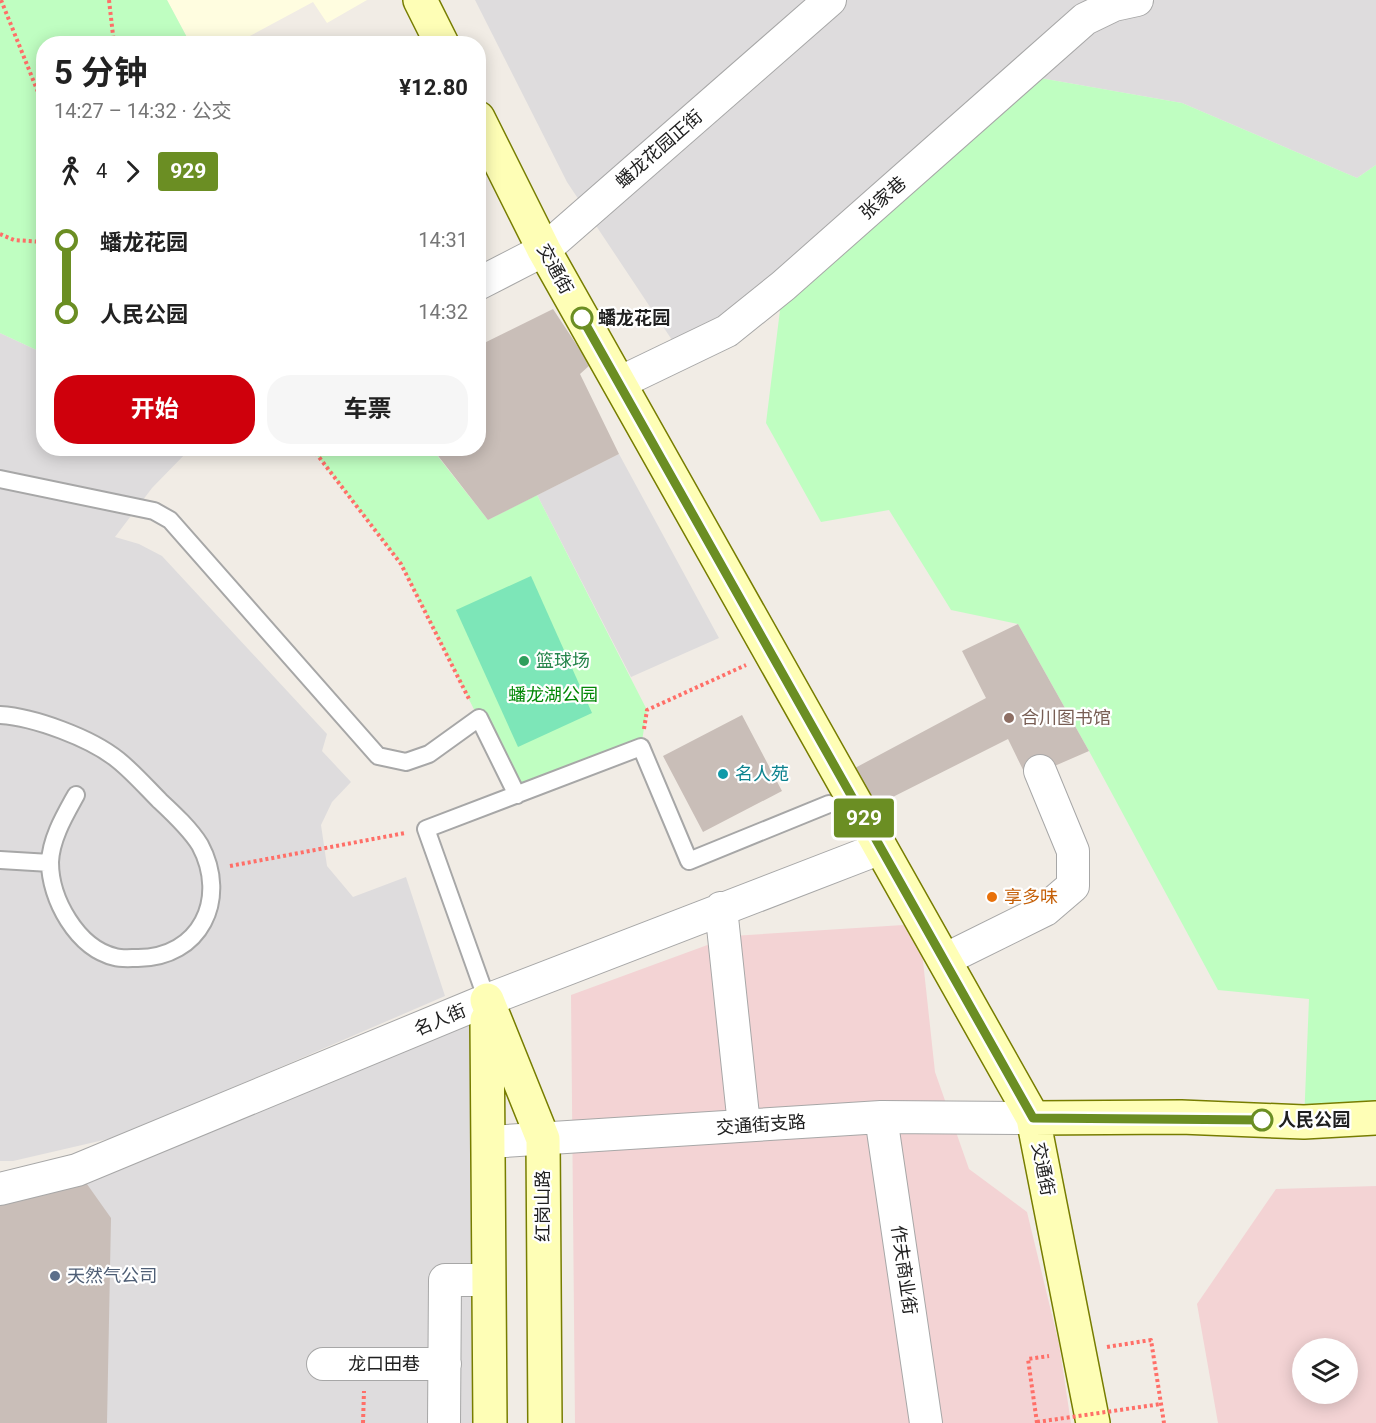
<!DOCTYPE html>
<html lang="zh">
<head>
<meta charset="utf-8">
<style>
  :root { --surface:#fff; --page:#f6f6f6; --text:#222; --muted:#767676; --accent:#cf000c }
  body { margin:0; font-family:Roboto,"Noto Sans SC",sans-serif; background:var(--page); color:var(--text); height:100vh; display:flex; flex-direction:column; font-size:22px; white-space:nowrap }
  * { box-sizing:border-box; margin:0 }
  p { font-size:20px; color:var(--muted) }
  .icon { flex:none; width:33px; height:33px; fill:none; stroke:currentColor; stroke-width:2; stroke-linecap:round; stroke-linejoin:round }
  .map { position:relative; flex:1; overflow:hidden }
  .sheet { position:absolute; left:36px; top:36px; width:450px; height:420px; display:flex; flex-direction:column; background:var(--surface); border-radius:24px; box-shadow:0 3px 15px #0003 }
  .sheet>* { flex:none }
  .badge { padding:0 12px; border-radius:4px; font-size:21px; line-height:39px }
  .buttons { position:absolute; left:1292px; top:1338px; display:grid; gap:12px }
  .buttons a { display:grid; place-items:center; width:66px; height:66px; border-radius:50%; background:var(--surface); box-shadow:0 3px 15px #0003; font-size:30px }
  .map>.badge { position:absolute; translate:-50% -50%; box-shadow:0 0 0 3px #fff }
  .legs { display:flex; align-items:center; gap:9px; height:66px; padding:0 18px; font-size:20px }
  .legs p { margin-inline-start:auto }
  .head { display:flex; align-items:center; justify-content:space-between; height:102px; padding:0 18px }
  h1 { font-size:33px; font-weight:700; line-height:45px }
  .cta { display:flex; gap:12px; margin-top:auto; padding:12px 18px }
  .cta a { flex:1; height:69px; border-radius:24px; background:var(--accent); color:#fff; font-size:24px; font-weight:700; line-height:69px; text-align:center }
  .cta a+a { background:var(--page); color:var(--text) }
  ul { padding:0 18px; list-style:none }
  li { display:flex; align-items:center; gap:21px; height:72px; font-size:22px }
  li i { display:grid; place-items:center; width:9px; height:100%; margin:0 8px; background:currentColor }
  li i::after { content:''; width:15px; height:15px; margin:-8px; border:4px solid; border-radius:50%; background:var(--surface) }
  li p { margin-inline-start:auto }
  li:first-child i { background:linear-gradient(#0000 50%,currentColor 0) }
  li:last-child i { background:linear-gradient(currentColor 50%,#0000 0) }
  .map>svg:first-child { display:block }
  .residential { fill:#dedcdd }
  .commercial { fill:#f3d3d4; fill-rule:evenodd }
  .education { fill:#fffde0 }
  .park { fill:#bffec1 }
  .pitch { fill:#7de6b8 }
  .building { fill:#c9beb8 }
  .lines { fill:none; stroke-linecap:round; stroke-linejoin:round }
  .lane-casing { stroke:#a7a7a7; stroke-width:20 }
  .street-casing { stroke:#a7a7a7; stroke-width:34 }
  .secondary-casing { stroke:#777d00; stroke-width:36 }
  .path { stroke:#ff6f68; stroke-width:4; stroke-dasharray:3 3; stroke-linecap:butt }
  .lane { stroke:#fff; stroke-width:16 }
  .street { stroke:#fff; stroke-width:32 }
  .secondary { stroke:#fefeb6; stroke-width:33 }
  .path-bridge { stroke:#ff6f68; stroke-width:4; stroke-dasharray:3 3; stroke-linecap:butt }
  .line-1-casing { stroke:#fff; stroke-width:14 }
  .line-1 { stroke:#6b8e23; stroke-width:9 }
  .stop-1-dot { fill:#fff; stroke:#6b8e23; stroke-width:3 }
  .leisure-dot { fill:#2e9e5b; stroke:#fff; stroke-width:2 }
  .education-dot { fill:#8d6e63; stroke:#fff; stroke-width:2 }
  .culture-dot { fill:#0f9aa8; stroke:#fff; stroke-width:2 }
  .food-dot { fill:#e8710a; stroke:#fff; stroke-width:2 }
  .service-dot { fill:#5c6f8a; stroke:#fff; stroke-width:2 }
  .labels { text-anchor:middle; stroke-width:4.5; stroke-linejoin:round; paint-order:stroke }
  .street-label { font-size:18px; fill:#202020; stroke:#fff }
  .stop-label { font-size:18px; font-weight:bold; fill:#202020; stroke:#fff; text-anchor:start }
  .leisure-label { font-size:18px; fill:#27864d; stroke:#fff; text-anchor:start }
  .park-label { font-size:18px; fill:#038806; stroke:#fff }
  .education-label { font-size:18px; fill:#785e54; stroke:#fff; text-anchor:start }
  .culture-label { font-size:18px; fill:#0d838f; stroke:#fff; text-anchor:start }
  .food-label { font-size:18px; fill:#c56008; stroke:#fff; text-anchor:start }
  .service-label { font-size:18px; fill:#4e5e75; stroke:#fff; text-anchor:start }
</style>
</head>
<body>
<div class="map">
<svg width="1376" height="1423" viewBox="0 0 1376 1423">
  <rect width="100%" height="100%" fill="#f1ece5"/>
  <path class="residential" d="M475,0H1101L736,310L674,343L567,182Z
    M1137,0H1376V165L1357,178L1182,103L1023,75Z
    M0,333L43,353L44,448L190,449L152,488L115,537L139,544L162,556L327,734L322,751L351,782L332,802L321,825L327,866L353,897L406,877L445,996L121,1136L13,1161H0Z
    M619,454L719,638L631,677L537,495Z
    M487,1000L490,1423H0L77,1170Z"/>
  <path class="commercial" d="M919,924L935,1072L969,1169L1027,1212L1059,1344L1071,1423H575L571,995L732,936Z
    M1376,1186V1423H1218L1197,1304L1276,1189ZM1302,1348H1347V1394H1302Z"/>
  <path class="education" d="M167,0H367L327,23L313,2L235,44L190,43Z"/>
  <path class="park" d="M0,0H167L190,43L44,44L43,353L0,333Z
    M1023,75L1182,103L1357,178L1376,165V1118L1304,1122L1309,999L1218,990L1089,751L1018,624L951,610L889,510L821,522L766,423L783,286Z
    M312,449H432L488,520L537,495L647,710L641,747L517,795L401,564Z"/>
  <path class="pitch" d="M531,576L592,713L518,747L456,610Z"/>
  <path class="building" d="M553,309L590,365L580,374L619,454L488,520L432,448H478V346Z
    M1018,624L1089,751L1027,778L1008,739L861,813L840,776L986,698L962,651Z
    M742,715L782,791L703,832L663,756Z
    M77,1170L111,1218L107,1423H0V1189Z"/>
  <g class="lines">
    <defs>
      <path id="lane" d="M0,479L154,511L170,520L378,756L406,762L429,754L479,718L517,795
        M0,715C34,717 91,738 118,760C133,772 147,788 160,801C174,814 190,829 200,845C229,899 200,958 138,958C131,958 121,959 115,957C77,948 50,899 50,862C51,838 65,815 76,795
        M0,860L50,863
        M487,1000L426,829L641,747L689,861L829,804"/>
      <path id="street" d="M478,284L544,250L830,0
        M619,383L727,331L783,286L1085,19L1114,5L1137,0
        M721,908L744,1125
        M944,960L1045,910L1073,886V851L1040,771
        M881,1117L926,1423
        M489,1142L881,1117L1033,1118
        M0,1189L77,1170L487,1000L881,848
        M323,1364H445
        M444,1423L445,1280H489"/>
      <path id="secondary" d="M420,0L442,44
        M478,118L544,250L1033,1118L1093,1423
        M487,1000L543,1139L545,1423
        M487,1020L490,1423
        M1033,1118L1181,1117L1304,1122L1376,1118"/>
    </defs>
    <use href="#lane" class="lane-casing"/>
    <use href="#street" class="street-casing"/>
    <use href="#secondary" class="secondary-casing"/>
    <path class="path" d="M1,0L44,107
      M109,0L114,44
      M0,234L14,240L44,242
      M312,448L401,564L469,699
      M644,729L647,710L746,665
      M230,866L405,833
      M1107,1347L1151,1340L1164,1423
      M363,1423L364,1391
      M1037,1423L1028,1359L1049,1356"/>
    <use href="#lane" class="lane"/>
    <use href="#street" class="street"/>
    <use href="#secondary" class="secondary"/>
    <path class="path-bridge" d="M1037,1422L1161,1404"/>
  </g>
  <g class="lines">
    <defs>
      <path id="line-1" d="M582,318L1033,1118L1262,1120"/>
    </defs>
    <use href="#line-1" class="line-1-casing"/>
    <use href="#line-1" class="line-1"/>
  </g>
  <g class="stop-1-dot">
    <circle cx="582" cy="318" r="10"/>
    <circle cx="1262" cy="1120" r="10"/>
  </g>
  <circle class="leisure-dot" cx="524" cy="661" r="6"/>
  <circle class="education-dot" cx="1009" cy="718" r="6"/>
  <circle class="culture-dot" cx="723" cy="774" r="6"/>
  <circle class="food-dot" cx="992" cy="897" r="6"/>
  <circle class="service-dot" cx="55" cy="1276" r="6"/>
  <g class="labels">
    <g class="street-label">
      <text transform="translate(659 149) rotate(-41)" y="6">蟠龙花园正街</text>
      <text transform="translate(883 198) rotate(-41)" y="6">张家巷</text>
      <text transform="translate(555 269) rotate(61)" y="6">交通街</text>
      <text transform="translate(440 1020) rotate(-23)" y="6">名人街</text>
      <text transform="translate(761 1125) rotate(-4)" y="6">交通街支路</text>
      <text transform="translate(1043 1169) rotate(79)" y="6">交通街</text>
      <text transform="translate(543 1206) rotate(-90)" y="6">红岗山路</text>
      <text transform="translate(904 1270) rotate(82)" y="6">作夫商业街</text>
      <text x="384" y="1370">龙口田巷</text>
    </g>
    <g class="stop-label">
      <text x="598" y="324">蟠龙花园</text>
      <text x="1278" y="1126">人民公园</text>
    </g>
    <g class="leisure-label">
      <text x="536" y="667">篮球场</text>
    </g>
    <g class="park-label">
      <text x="553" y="701">蟠龙湖公园</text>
    </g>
    <g class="education-label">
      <text x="1021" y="724">合川图书馆</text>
    </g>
    <g class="culture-label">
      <text x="735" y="780">名人苑</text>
    </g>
    <g class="food-label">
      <text x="1004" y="903">享多味</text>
    </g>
    <g class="service-label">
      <text x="67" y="1282">天然气公司</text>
    </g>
  </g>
</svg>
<div class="buttons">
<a><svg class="icon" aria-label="layers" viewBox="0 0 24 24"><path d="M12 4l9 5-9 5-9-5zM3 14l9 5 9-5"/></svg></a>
</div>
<b class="badge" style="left:864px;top:818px;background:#6b8e23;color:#fff">929</b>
<section class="sheet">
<div class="head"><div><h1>5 分钟</h1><p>14:27 – 14:32 · 公交</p></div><b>¥12.80</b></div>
<div class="legs"><svg class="icon" aria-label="walk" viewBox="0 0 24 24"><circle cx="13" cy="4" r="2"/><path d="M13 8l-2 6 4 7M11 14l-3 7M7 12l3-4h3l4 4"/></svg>4<svg class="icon" aria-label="forward" viewBox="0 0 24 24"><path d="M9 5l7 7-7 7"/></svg><b class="badge" style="background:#6b8e23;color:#fff">929</b></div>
<ul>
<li><i style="color:#6b8e23"></i><b>蟠龙花园</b><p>14:31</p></li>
<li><i style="color:#6b8e23"></i><b>人民公园</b><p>14:32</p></li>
</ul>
<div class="cta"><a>开始</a><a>车票</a></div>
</section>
</div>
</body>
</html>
